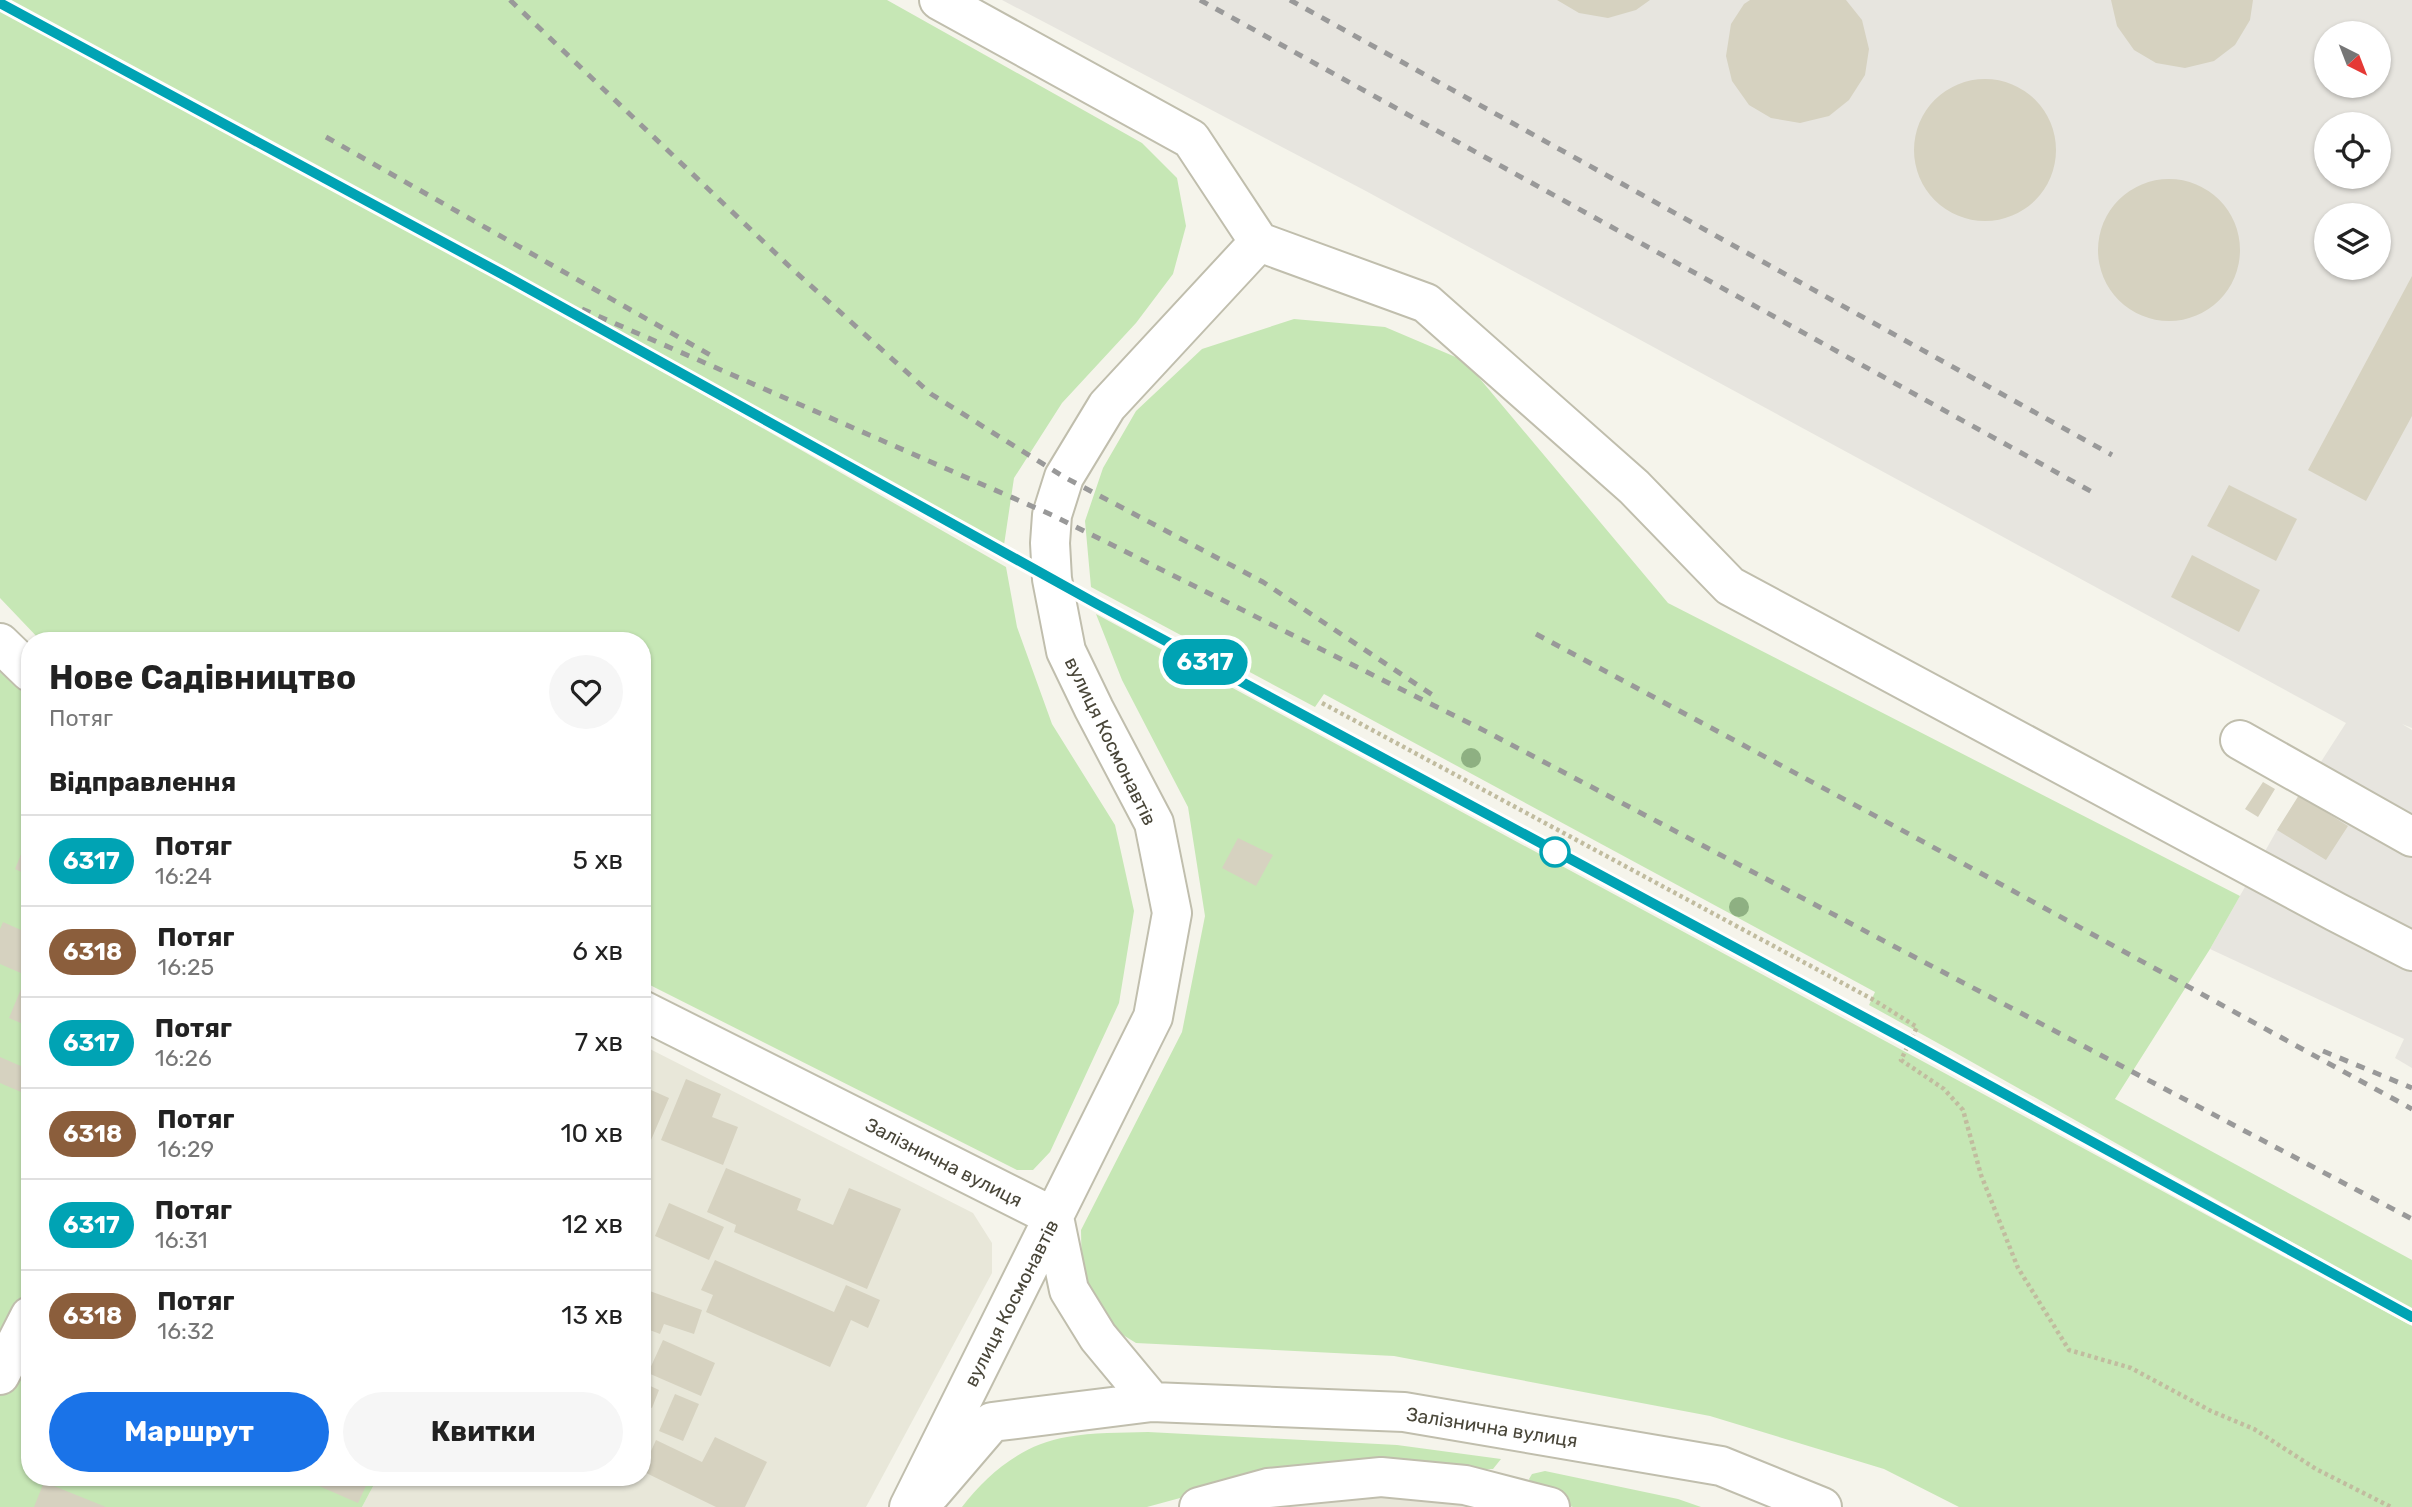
<!DOCTYPE html>
<html lang="uk">
<head>
<meta charset="utf-8">
<style>
  :root { --surface:#fff; --page:#f6f6f6; --text:#222; --muted:#767676; --line:#e0e0e0; --accent:#1a73e8 }
  body { margin:0; font-family:Rubik,sans-serif; background:var(--page); color:var(--text); height:100vh; display:flex; flex-direction:column; font-size:26px; white-space:nowrap }
  * { box-sizing:border-box; margin:0 }
  p { font-size:23px; color:var(--muted) }
  .icon { flex:none; width:38px; height:38px; fill:none; stroke:currentColor; stroke-width:2; stroke-linecap:round; stroke-linejoin:round }
  .map { position:relative; flex:1; overflow:hidden }
  .panel { position:absolute; left:21px; top:632px; width:630px; height:854px; display:flex; flex-direction:column; background:var(--surface); border-radius:28px; box-shadow:0 2px 5px #0004 }
  .panel>* { flex:none }
  .badge { padding:0 14px; border-radius:23px; font-size:24px; line-height:46px }
  .needle { width:46px; rotate:138deg }
  .buttons { position:absolute; left:2314px; top:21px; display:grid; gap:14px }
  .buttons a { display:grid; place-items:center; width:77px; height:77px; border-radius:50%; background:var(--surface); box-shadow:0 2px 5px #0004; font-size:35px }
  .map>.badge { position:absolute; translate:-50% -50%; box-shadow:0 0 0 4px #fff }
  h2 { padding:0 28px; font-size:26px; line-height:63px }
  .round { display:grid; place-items:center; flex:none; width:74px; height:74px; border-radius:37px; background:var(--page) }
  .overview { display:flex; align-items:center; justify-content:space-between; height:119px; padding:0 28px }
  h1 { font-size:33px; font-weight:700; line-height:52px }
  .action { display:flex; gap:14px; margin-top:auto; padding:14px 28px }
  .action a { flex:1; height:80px; border-radius:42px; background:var(--accent); color:#fff; font-size:28px; font-weight:700; line-height:80px; text-align:center }
  .action a+a { background:var(--page); color:var(--text) }
  ul { padding:0; list-style:none }
  li { display:flex; align-items:center; gap:21px; height:91px; padding:0 28px; border-top:2px solid var(--line) }
  li div { flex:1 }
  li b { display:block; font-size:26px }
  li em { font-style:normal }
  li .badge { min-width:77px; font-weight:700; text-align:center }
  .map>svg:first-child { display:block }
  .residential { fill:#e8e7d9 }
  .industrial { fill:#e7e5df; fill-rule:evenodd }
  .green { fill:#c6e7b5 }
  .building { fill:#d6d2c0 }
  .lines { fill:none; stroke-linecap:round; stroke-linejoin:round }
  .minor-casing { stroke:#c0bead; stroke-width:42 }
  .path { stroke:#c1bc9f; stroke-width:4.5; stroke-dasharray:3.5 3.5; stroke-linecap:butt }
  .minor { stroke:#fff; stroke-width:38 }
  .rail { stroke:#999; stroke-width:5; stroke-dasharray:9 9; stroke-linecap:butt }
  .tree { fill:#8eb082 }
  .line-casing { stroke:#fff; stroke-width:16 }
  .line { stroke:#00a3b4; stroke-width:10 }
  .stop-dot { fill:#fff; stroke:#00a3b4; stroke-width:3.5 }
  .labels { text-anchor:middle; stroke-width:6; stroke-linejoin:round; paint-order:stroke }
  .street-label { font-size:19px; fill:#494639; stroke:#fff }
</style>
</head>
<body>
<div class="map">
<svg width="2412" height="1507" viewBox="0 0 2412 1507">
  <rect width="100%" height="100%" fill="#f5f4eb"/>
  <path class="residential" d="M642,1045L973,1213L992,1243V1273L866,1507H362L378,1477H642Z
    M1378,1490L1511,1507H1239Z"/>
  <path class="industrial" d="M1002,0H2412V728L2402,724L2412,730V1068L2395,1058L2404,1039L2210,949L2277,830L2346,723L1364,190ZM2326,33H2378V86H2326ZM2326,124H2378V177H2326ZM2326,215H2378V268H2326Z"/>
  <path class="green" d="M5,0H887L1142,143L1177,178L1186,226L1173,274L1136,323L1062,403L1014,478L1004,545L505,269Z
    M0,10L501,279L1006,567L1017,627L1052,724L1115,825L1134,911L1119,1003L1050,1152L1033,1170H1017L642,981V640H40L0,598Z
    M1294,319L1385,327L1465,361L1668,603L2240,896L2210,949L2115,1099L2412,1260V1309C2230,1209 2051,1105 1869,1005L1875,992L1324,694L1315,707L1091,587L1085,521L1103,468L1136,411L1202,349Z
    M1096,614L2412,1326V1507H1959L1884,1469L1710,1416L1394,1356L1136,1343L1110,1327L1082,1281L1081,1230L1182,1032L1205,916L1188,807L1122,680Z
    M0,672L30,699V1477H378L362,1507H0Z
    M1148,1432L1397,1445L1501,1459L1493,1469L1261,1476L1147,1507H962C988,1473 1023,1444 1067,1437C1093,1432 1121,1433 1148,1432Z
    M1545,1471L1678,1499L1701,1507H1573L1547,1498L1533,1486L1529,1479L1532,1474Z"/>
  <path class="building" d="M1557,0H1650L1636,10L1608,18L1579,13Z
    M1750,0H1846L1862,20L1869,49L1865,75L1849,100L1829,116L1800,123L1771,118L1749,105L1732,81L1726,56L1731,24L1744,4Z
    M2111,0H2253L2250,20L2235,45L2214,61L2185,68L2156,63L2134,50L2117,26Z
    M1914 150a71 71 0 1 1 142 0a71 71 0 1 1-142 0Z
    M2098 250a71 71 0 1 1 142 0a71 71 0 1 1-142 0Z
    M2412,276V416L2366,501L2308,470Z
    M2229,485L2297,519L2276,561L2207,526Z
    M2192,555L2260,590L2239,632L2171,597Z
    M2263,782L2275,789L2258,817L2245,809Z
    M2299,795L2348,826L2326,860L2277,830Z
    M1238,838L1273,855L1256,886L1222,868Z
    M24,847L30,849V876L15,869Z
    M3,922L30,934V977L0,964V929Z
    M21,989L30,992V1027L9,1018Z
    M0,1057L30,1070L28,1095L0,1083Z
    M686,1079L721,1094L712,1117L738,1127L723,1165L661,1140Z
    M642,1086L669,1098L651,1140L642,1136Z
    M726,1168L801,1199L797,1210L833,1225L849,1188L901,1209L867,1289L734,1232L736,1225L707,1212Z
    M669,1203L724,1227L709,1260L655,1236Z
    M715,1260L834,1312L846,1285L880,1300L868,1328L851,1320L830,1367L706,1312L713,1295L701,1290Z
    M647,1290L702,1310L694,1334L664,1324L660,1334L642,1327V1303Z
    M663,1340L715,1363L701,1396L648,1373Z
    M644,1383L659,1390L652,1408L642,1404Z
    M675,1394L699,1404L683,1441L659,1431Z
    M715,1437L767,1462L745,1507H716L642,1471L656,1440L702,1462Z
    M323,1477H370L358,1503L319,1486Z
    M44,1482L106,1507H34Z"/>
  <g class="lines">
    <defs>
      <path id="minor" d="M939,0L1191,139L1259,242L1426,303L1634,487L1730,586L2336,912L2412,951
        M0,643L30,672
        M2240,740L2412,837
        M642,1010L1054,1217L1069,1290L1098,1337L1152,1402
        M0,1375L30,1316
        M932,1492L992,1422L1152,1402L1404,1412L1721,1466L1822,1507
        M909,1507L1153,1017L1172,913L1154,823L1094,709L1066,651L1052,579L1050,543L1052,515L1064,477L1107,406L1259,242
        M1199,1507L1268,1488L1381,1477L1465,1485L1550,1507"/>
    </defs>
    <use href="#minor" class="minor-casing"/>
    <path class="path" d="M1322,703L1872,999L1917,1027L1901,1060L1944,1089L1963,1110L1981,1175L2018,1268L2069,1350L2131,1368L2211,1411L2254,1429L2316,1469L2391,1507"/>
    <use href="#minor" class="minor"/>
    <path class="rail" d="M510,0L789,266L931,394L1064,477L1263,582L1437,698
      M1200,0L2094,493
      M1290,0L2112,455
      M0,3L502,274L1097,604L1910,1042L2412,1317
      M326,137L712,356
      M582,309L1052,515L1489,733L2412,1219
      M1536,634L1909,834L2412,1109
      M2323,1051L2412,1088"/>
  </g>
  <g class="tree">
    <circle cx="1471" cy="758" r="10"/>
    <circle cx="1739" cy="907" r="10"/>
  </g>
  <g class="lines">
    <defs>
      <path id="line" d="M0,3L502,274L1097,604L1910,1042L2412,1317"/>
    </defs>
    <use href="#line" class="line-casing"/>
    <use href="#line" class="line"/>
  </g>
  <circle class="stop-dot" cx="1555" cy="852" r="14"/>
  <g class="labels">
    <g class="street-label">
      <text transform="translate(1111 741) rotate(64)" y="7">вулиця Космонавтів</text>
      <text transform="translate(944 1162) rotate(27)" y="7">Залізнична вулиця</text>
      <text transform="translate(1011 1303) rotate(-63)" y="7">вулиця Космонавтів</text>
      <text transform="translate(1492 1427) rotate(9)" y="7">Залізнична вулиця</text>
    </g>
  </g>
</svg>
<div class="buttons">
<a><svg class="needle" viewBox="-14 -14 28 28"><path d="M0-13l5 13h-10z" fill="#e53935"/><path d="M0 13l5-13h-10z" fill="#767676"/></svg></a>
<a><svg class="icon" aria-label="locate" viewBox="0 0 24 24"><circle cx="12" cy="12" r="6"/><path d="M12 2v4M12 18v4M2 12h4M18 12h4"/></svg></a>
<a><svg class="icon" aria-label="layers" viewBox="0 0 24 24"><path d="M12 4l9 5-9 5-9-5zM3 14l9 5 9-5"/></svg></a>
</div>
<b class="badge" style="left:1205px;top:662px;background:#00a3b4;color:#fff">6317</b>
<section class="panel">
<div class="overview"><div><h1>Нове Садівництво</h1><p>Потяг</p></div><a class="round"><svg class="icon" aria-label="heart" viewBox="0 0 24 24"><path d="M12 20l-8-8c-3-5 5-10 8-4 3-6 11-1 8 4z"/></svg></a></div>
<h2>Відправлення</h2>
<ul>
<li><span class="badge" style="background:#00a3b4;color:#fff">6317</span><div><b>Потяг</b><p>16:24</p></div><em>5 хв</em></li>
<li><span class="badge" style="background:#8b5e3c;color:#fff">6318</span><div><b>Потяг</b><p>16:25</p></div><em>6 хв</em></li>
<li><span class="badge" style="background:#00a3b4;color:#fff">6317</span><div><b>Потяг</b><p>16:26</p></div><em>7 хв</em></li>
<li><span class="badge" style="background:#8b5e3c;color:#fff">6318</span><div><b>Потяг</b><p>16:29</p></div><em>10 хв</em></li>
<li><span class="badge" style="background:#00a3b4;color:#fff">6317</span><div><b>Потяг</b><p>16:31</p></div><em>12 хв</em></li>
<li><span class="badge" style="background:#8b5e3c;color:#fff">6318</span><div><b>Потяг</b><p>16:32</p></div><em>13 хв</em></li>
</ul>
<div class="action"><a>Маршрут</a><a>Квитки</a></div>
</section>
</div>
</body>
</html>
